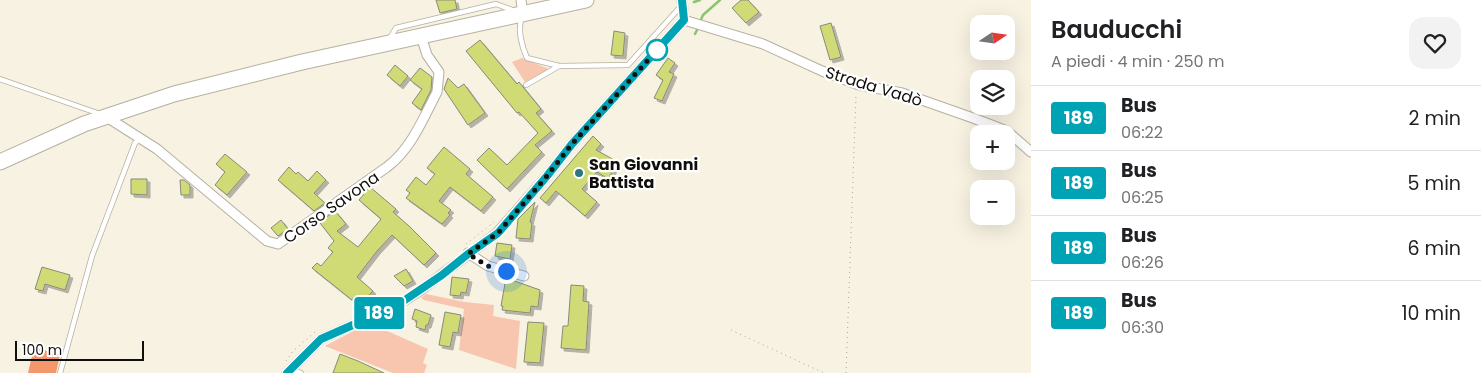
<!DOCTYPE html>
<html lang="it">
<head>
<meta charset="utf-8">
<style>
  :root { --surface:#fff; --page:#f2f2f2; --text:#202124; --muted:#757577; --line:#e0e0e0 }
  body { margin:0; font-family:Poppins,sans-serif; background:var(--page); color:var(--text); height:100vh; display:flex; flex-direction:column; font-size:19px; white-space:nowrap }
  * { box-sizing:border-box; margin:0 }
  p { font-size:16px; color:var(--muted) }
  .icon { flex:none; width:28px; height:28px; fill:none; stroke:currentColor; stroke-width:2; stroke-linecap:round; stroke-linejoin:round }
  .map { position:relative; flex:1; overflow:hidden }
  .side { display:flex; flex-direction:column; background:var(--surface); width:450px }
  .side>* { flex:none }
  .badge { padding:0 10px; border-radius:4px; font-size:18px; line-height:32px }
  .needle { width:32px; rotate:77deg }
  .fabs { position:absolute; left:970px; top:15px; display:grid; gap:10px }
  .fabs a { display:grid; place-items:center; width:45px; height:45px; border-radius:10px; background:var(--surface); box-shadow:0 5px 20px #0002; font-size:25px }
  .scale { position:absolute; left:15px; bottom:12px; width:129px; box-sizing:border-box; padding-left:5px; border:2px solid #110f0a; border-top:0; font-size:14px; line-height:18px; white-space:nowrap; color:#110f0a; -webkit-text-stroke:4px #fff; paint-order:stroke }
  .you { position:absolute; width:25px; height:25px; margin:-12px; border:4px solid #fff; border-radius:50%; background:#1a73e8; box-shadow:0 0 0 8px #1a73e833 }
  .map>.badge { position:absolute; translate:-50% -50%; box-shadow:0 0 0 2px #fff }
  .round { display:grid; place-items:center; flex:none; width:52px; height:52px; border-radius:15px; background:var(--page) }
  .headline { display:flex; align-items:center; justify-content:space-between; height:85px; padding:0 20px }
  h1 { font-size:24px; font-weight:600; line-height:38px }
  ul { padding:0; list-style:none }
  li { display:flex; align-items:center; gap:15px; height:65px; padding:0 20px; border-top:1px solid var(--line) }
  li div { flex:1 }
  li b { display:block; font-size:19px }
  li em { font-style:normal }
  li .badge { min-width:55px; font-weight:700; text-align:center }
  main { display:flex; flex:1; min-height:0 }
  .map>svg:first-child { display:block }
  .green { fill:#f8c5ae }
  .forest { fill:#f4976b }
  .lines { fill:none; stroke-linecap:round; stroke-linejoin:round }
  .stream { stroke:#8ac473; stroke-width:2.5 }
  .building { fill:#d0db76; stroke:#878a7b; filter:url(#shadow) }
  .lane-casing { stroke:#b6b0a1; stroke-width:6 }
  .street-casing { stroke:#b6b0a1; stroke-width:11 }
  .primary-casing { stroke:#b6b0a1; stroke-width:17 }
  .path { stroke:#a9a598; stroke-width:1; stroke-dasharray:1 4; stroke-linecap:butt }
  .lane { stroke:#fff; stroke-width:4.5 }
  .street { stroke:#fff; stroke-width:9 }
  .primary { stroke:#fff; stroke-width:15 }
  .line-casing { stroke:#fff; stroke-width:11 }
  .line { stroke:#00a3b4; stroke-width:8 }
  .walk { stroke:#110f0a; stroke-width:5; stroke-dasharray:0 9 }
  .stop-dot { fill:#fff; stroke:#00a3b4; stroke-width:2.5 }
  .poi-dot { fill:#2d767e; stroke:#fff; stroke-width:2 }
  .labels { text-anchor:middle; stroke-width:4.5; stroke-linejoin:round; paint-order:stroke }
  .street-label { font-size:16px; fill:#110f0a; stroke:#fff }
  .poi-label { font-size:16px; font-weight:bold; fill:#110f0a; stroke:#fff; text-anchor:start }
</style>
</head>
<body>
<main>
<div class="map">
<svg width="1031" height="373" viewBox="0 0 1031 373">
  <defs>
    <filter id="shadow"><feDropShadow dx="3" dy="3" stdDeviation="0" flood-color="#0004"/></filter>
  </defs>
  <rect width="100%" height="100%" fill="#f7f2e1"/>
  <path class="green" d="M522,58L549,69L525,82L512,62Z
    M426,294L465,302L494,305L493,316L520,321L516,369L459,350L464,309L424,300L421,298Z
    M369,323L428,349L423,363L427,365L424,373H393L325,346Z"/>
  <path class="forest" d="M34,347L60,355L56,373H28Z"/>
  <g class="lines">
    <path class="stream" d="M694,2L700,0
      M700,22L703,15L720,0
      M695,34L698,28"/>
  </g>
  <path class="building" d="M436,0H455L457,9L440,13Z
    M741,0H748L759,12L746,23L732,8Z
    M831,23L841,57L830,60L820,26Z
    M614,31L625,33L623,56L611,55Z
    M480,40L517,84L519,82L541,109L536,113L552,131L535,145L542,152L507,189L477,160L489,148L507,165L538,133L519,112L517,113L466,51Z
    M668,58L675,63L669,72L674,74L662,101L654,98L663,80L656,75Z
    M395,65L408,76L400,86L387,75Z
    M420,68L432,77L431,90L421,110L412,103L422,89L410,80Z
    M448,78L458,88L464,84L485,113L468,125L444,89Z
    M593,136L601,144L596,150L618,162L608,179L597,172L582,189L597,202L585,216L556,191L546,203L540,198Z
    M444,147L470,169L466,174L493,197L481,211L450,187L439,201L451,210L448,213L450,215L442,224L406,198L410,193L406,190L416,177L426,185L435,174L427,168Z
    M225,154L247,172L227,195L215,185L225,172L216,164Z
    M289,167L296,174L298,172L308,181L317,171L326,180L314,193L325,203L314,211L278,180Z
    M131,179H147V195L131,194Z
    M180,180H184L190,185V195H181Z
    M370,187L396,209L393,212L409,226L436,253L424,265L392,235L377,251L357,277L373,291L362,302L355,296L352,300L312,268L317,263L321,266L333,252L328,248L334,241L320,223L324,219L335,211L346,224L337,231L358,247L381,219L359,200Z
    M535,202L530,222L532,223L530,239L516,238L518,219Z
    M281,220L288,229L278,236L271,228Z
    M497,243L512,245L510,259L495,256Z
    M42,267L70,275L65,290L45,284L43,291L35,289Z
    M406,269L413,281L404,286L394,276Z
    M452,277L469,279L466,293L461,292L460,296L450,295Z
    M506,278L540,290L538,307L531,306L530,313L502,310L503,306H501Z
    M571,285L584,286L583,301L589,302L586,350L561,348L563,326H568Z
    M415,309L431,315L428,325H426L425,330L416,327L417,321L412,319Z
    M445,312L461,315L458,333L453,332L450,347L439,345Z
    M528,322L544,323L540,363L524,362Z
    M340,354L358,361L384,373H333Z"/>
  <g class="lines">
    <defs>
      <path id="lane" d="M522,17C517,29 522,47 527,58L559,66L628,65L682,5
        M390,38L396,28L496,4L515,11
        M0,79L100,114
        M526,85L559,66
        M291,369L301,373
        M60,373L92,256L135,143L140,139"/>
      <path id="street" d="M521,0L523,14
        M684,20L763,44L822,71L859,85L902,93L973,118L1007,131L1031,152
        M105,116L157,149L267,241L278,244L387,167C411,149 423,119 437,92L439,72L427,55L421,36
        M468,253L488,266L524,276
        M287,373L321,339L396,306L421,290L497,233L547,176L572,144L684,20L682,0"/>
      <path id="primary" d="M0,162L84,124L174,94L302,62L586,0"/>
    </defs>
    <use href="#lane" class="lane-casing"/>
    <use href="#street" class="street-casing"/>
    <use href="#primary" class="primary-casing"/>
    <path class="path" d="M466,244L494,222
      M731,330L824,373
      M286,361L293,351L315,332
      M846,373L856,95"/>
    <use href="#lane" class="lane"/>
    <use href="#street" class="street"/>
    <use href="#primary" class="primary"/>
  </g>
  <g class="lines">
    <defs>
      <path id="line" d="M287,373L321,339L396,306L442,275L468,254L498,233L547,176L572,144L684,20L682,0"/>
    </defs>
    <use href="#line" class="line-casing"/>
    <use href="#line" class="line"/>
    <path class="walk" d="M506,271L488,266L468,254L498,233L547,176L572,144L658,49L657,50"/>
  </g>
  <circle class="stop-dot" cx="657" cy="50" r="10"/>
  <circle class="poi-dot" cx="579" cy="173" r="5"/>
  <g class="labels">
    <g class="street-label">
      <text transform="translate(874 86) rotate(17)" y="6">Strada Vadò</text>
      <text transform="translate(331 207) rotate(-35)" y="6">Corso Savona</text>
    </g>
    <g class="poi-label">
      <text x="589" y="170">San Giovanni<tspan x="589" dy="18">Battista</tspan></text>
    </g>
  </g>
</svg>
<div class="fabs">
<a><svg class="needle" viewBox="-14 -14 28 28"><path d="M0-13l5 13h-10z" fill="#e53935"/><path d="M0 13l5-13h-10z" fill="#757577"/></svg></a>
<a><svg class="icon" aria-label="layers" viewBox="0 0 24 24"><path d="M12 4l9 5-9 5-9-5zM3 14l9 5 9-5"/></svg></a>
<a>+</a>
<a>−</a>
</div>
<div class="scale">100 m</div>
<div class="you" style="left:506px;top:271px"></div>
<b class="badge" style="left:379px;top:313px;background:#00a3b4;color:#fff">189</b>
</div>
<section class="side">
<div class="headline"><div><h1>Bauducchi</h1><p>A piedi · 4 min · 250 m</p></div><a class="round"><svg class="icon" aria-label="heart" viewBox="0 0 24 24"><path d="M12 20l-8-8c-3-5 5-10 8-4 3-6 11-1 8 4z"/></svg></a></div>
<ul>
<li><span class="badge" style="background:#00a3b4;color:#fff">189</span><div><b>Bus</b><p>06:22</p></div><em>2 min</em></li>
<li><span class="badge" style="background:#00a3b4;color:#fff">189</span><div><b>Bus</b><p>06:25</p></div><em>5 min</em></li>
<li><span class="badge" style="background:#00a3b4;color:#fff">189</span><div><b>Bus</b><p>06:26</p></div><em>6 min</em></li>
<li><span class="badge" style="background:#00a3b4;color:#fff">189</span><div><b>Bus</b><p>06:30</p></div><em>10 min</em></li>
</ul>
</section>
</main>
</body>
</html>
